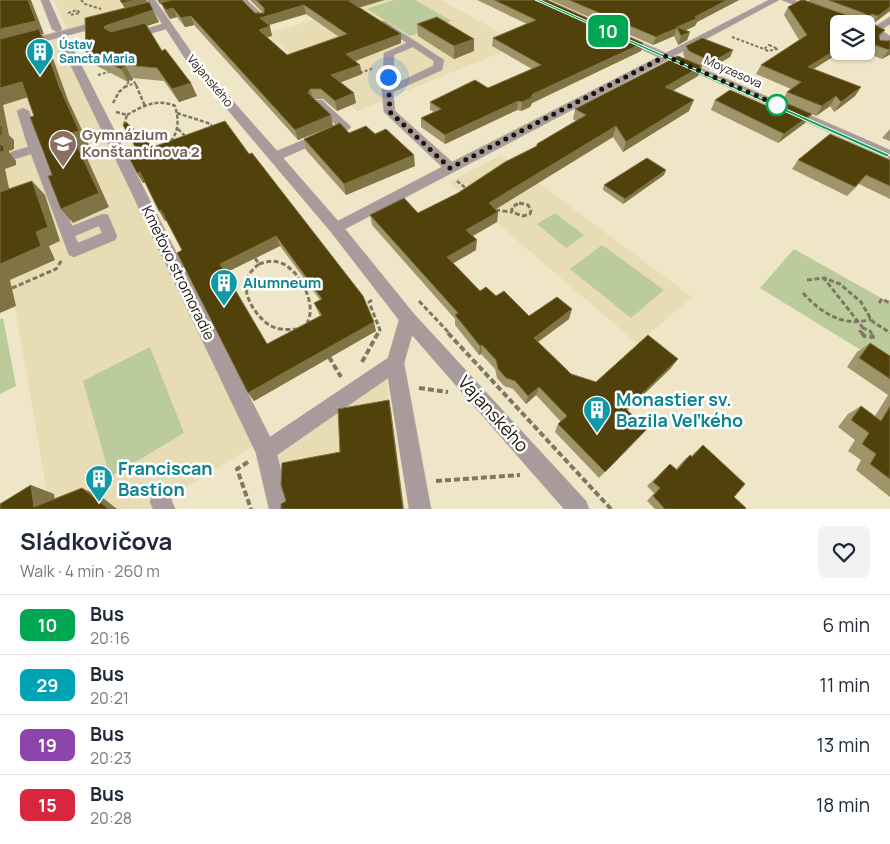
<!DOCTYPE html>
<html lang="en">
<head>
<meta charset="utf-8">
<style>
  :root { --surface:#fff; --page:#f2f2f3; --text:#1f2937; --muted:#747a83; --line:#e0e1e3 }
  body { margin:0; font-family:Manrope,sans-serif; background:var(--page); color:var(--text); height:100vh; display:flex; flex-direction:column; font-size:19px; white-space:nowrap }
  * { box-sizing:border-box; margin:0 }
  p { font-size:16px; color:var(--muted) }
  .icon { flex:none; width:28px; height:28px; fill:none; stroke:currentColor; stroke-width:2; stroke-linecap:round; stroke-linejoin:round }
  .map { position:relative; height:509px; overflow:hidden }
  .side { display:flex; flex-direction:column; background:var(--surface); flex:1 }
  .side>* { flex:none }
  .badge { padding:0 10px; border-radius:8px; font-size:18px; line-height:32px }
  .controls { position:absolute; left:830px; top:15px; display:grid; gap:10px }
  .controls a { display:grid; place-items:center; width:45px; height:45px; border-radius:8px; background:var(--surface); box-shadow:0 1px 4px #0004; font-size:25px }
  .you { position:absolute; width:25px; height:25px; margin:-12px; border:4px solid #fff; border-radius:50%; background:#1a73e8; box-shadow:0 0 0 8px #1a73e833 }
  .map>.badge { position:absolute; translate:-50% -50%; box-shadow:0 0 0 2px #fff }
  .round { display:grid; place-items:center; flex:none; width:52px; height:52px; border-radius:8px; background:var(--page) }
  .head { display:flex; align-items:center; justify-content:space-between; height:85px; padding:0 20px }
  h1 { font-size:24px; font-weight:700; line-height:38px }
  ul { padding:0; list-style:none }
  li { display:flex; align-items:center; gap:15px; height:60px; padding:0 20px; border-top:1px solid var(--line) }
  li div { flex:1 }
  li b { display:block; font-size:19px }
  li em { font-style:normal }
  li .badge { min-width:55px; font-weight:700; text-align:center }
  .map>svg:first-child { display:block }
  .built { fill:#e8dcb5 }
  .green { fill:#bbcb9b }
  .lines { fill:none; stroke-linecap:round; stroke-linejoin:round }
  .minor-casing { stroke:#c9c1a5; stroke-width:1 }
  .path-far3 { stroke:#7e7863; stroke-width:2; stroke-dasharray:3 2; stroke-linecap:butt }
  .path-far2 { stroke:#7e7863; stroke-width:2.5; stroke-dasharray:4 2; stroke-linecap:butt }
  .path-far1 { stroke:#7e7863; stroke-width:3; stroke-dasharray:5 2.5; stroke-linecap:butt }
  .path { stroke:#7e7863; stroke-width:4; stroke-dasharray:6 3; stroke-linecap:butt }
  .minor { fill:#a99a9c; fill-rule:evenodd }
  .wall { fill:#a0946a; fill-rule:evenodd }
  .shaded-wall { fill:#807344 }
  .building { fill:#51420c; stroke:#807344; fill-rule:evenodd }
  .line { fill:#00a651; stroke:#fff }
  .walk { stroke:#1a170b; stroke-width:5; stroke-dasharray:0 9 }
  .stop-dot { fill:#fff; stroke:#00a651; stroke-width:2.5 }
  .labels { text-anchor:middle; stroke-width:5; stroke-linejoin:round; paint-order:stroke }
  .far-culture-label { font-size:12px; font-weight:bold; fill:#0d838f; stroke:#fff; text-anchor:start }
  .far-street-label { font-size:12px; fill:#1a170b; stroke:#fff }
  .education-label { font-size:15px; font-weight:bold; fill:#785e54; stroke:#fff; text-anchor:start }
  .street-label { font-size:15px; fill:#1a170b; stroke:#fff }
  .culture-label { font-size:15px; font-weight:bold; fill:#0d838f; stroke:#fff; text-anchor:start }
  .near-culture-label { font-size:18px; font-weight:bold; fill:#0d838f; stroke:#fff; text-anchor:start }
  .near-street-label { font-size:18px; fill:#1a170b; stroke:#fff }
</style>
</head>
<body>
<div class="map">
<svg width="890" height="509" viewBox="0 0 890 509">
  <rect width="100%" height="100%" fill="#efe6c7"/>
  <path class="built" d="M54,0H138L143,9L67,29Z
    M377,0H441L521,44L357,111L267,34Z
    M62,35L261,441L151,509H117L102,497L73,509L48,498L11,284L0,288V51Z
    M501,155L692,297L638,344L449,182Z
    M385,370L404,509H280L266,451Z"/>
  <path class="green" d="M394,0H415L452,21L410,36L367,9Z
    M555,213L584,235L566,248L537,224Z
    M602,245L664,290L631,318L570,269Z
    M794,249L890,303V368L760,288Z
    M3,318L16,386L0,394V319Z
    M150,347L184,433L110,477L83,381Z"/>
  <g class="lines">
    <defs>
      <path id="minor" d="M41,0H49L62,29L60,31L57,32L52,29Z
        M147,0H155L196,59L277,151L337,126L314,104L312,102L314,100H322L349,125L351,127L349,129L283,158L338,221L442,167L384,112L382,91L384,53L407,43L381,26V22L384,21L444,60L442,70L393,92L395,111L452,162L658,57L621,40V36H627L666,53L769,0H779L674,56L890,150V159L667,60L345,229L414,314L586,501L589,509H564L412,335L404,363L431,509H409L388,378L277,455L291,509H269L256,453L59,41L61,39L64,38L69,41L270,437L388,358L399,320L331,232L188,63L166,29L131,39L128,38V34L162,24ZM413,47L434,61L433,66L393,85L394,55Z
        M238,0H247L265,17V21H259Z
        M782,0H794L817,9L810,11Z
        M890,17V24L881,30L890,36V42L881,48H875V44L882,39L866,30V24L874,27Z
        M104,20L108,23L107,25L0,53V47Z
        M23,108L29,111L41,149L72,226L103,214L108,215L117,236L115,240L79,255L74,257L69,255L31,154L15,159L9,155L11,152L28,147L17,111ZM99,226L102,233L78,243L75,236Z
        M161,491L169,494L175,509H153L150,502L153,494Z"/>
    </defs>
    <use href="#minor" class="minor-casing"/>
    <path class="path-far3" d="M81,0L85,4L101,9
      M68,13L77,10L80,13L70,15
      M732,37L764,49
      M769,45L778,49L768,51L764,49Z
      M360,73L374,68
      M98,75L112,71
      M127,84L132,79L135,83
      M125,87L135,83L137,87"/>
    <path class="path-far2" d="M136,85L145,106
      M113,103L119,92L127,85
      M116,112L127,115L124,125
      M177,113L211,124L212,129
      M127,115C142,106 158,98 175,106C179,119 179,132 170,142
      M178,129L187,138
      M457,181L468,190"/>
    <path class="path-far1" d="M519,203L528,205L531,210L530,214L523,216L512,212V207Z
      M495,210L512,212
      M255,258L259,264C254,268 249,273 247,279C242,296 257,318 271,326C279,330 289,330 298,329
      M259,264C265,262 272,260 278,262C299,267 318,305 307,323
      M823,277L863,328
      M807,280L824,278L840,284L861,302L872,321L890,333
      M12,288L56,269L62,260
      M803,293C821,313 844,328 871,319
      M372,300L369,302L380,330L378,334
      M419,301L450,334
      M879,303L882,299L890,303
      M863,334L860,331L863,328L870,331L872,334"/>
    <path class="path" d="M448,333L611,509
      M862,333L864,336L873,337L871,333
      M329,357L341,377
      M362,362L378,333
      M419,388L448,392
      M248,462L237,469L251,509
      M436,481L520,475"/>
    <use href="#minor" class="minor"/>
  </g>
  <path class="wall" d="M120,0H146L153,10L159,22L147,26L162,51L197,96L179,102L164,81L132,78L128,82L93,64L86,52L125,8Z
    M157,0H242L255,13H263L250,0H384L359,8L401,34V43L355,61L362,74L340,83L356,103L337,111L323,99H314L333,126L298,140L194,25L185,27L177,17L170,19L165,12L161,3L160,4ZM306,14L339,37L287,55L267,37L272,36L269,25Z
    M477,0H547L643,43L641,51L532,103L530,107L521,111L517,110L445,144L421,127V118L434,112L430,110V102L488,88L532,69L492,46L493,38L527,24Z
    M550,0H739L697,22L695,26L685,30L690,32L687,40L678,45L674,36L653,45Z
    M809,0H890V11L873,24L885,30L880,38V40L888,41L890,40V55H889L882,59L861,51H866V24L842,51L814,69L861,87L855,96L834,112L830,106L816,116L782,101L787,92L791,89L756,74L761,65L799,40L784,15L788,7L808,2Z
    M417,24L474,51L454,59L418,36Z
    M686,46L733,50L730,57L709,69L702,66L698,76L673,91L689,111L623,152L613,137L495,209L498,212L497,222L473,236L476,250L453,263L480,291L496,296L529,316L569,319L538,342L571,374L596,382L671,368L627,411L647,429L599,478L555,432L558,424L561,422L536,395L526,404L513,389L504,386L497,378L495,369L481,354L479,355L455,325V319L372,225L370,215L418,213L458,193L537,146V144L576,121L573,119L575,109L685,59L683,53Z
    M715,100L805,123L778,143L711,110Z
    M225,121L376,331L254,401L182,250L167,220L165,221L145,182L143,183L137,173L153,147ZM280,246L320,300L314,303L318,312L320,316L267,344L225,273Z
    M890,129V141L882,138Z
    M349,133L375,134L415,166L346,195L306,150L304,139Z
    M798,160H890V199L859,184L847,196L792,169Z
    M666,170L664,175L623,204L603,190L604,185Z
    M870,343L890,356V497L856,470L861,460L848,451L855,440L838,427L848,414L861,406L875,416L888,395L847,367L857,352Z
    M703,445L734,497L745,509H655L647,501L654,493L647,486L670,464L676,469L684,460L690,455L691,456Z"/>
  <path class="shaded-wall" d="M28,0H31L44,34H42L47,42L68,100L89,145L82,147L109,207L73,223L61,209L71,133L59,86L0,45V29Z
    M136,0H146L149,7L127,12L122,3Z
    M158,0H175L160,4Z
    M354,0H384L350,10L349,1Z
    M727,0H739L697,22L695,26L680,33L677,27L695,17Z
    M304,5L306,14L262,27L260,18Z
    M890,7V11L872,24L878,16Z
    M173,8L177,17L170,19L166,10Z
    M153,10L159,22L111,38L104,28L105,26Z
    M191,16L194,25L185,27L181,18Z
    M270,26L272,36L261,39L259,30Z
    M677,28L674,36L653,45L656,37Z
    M690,32L687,40L678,45L681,36Z
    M401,34V43L348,64L346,54Z
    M474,39V51L454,59V46Z
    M643,43L641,51L532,103L530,107L521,111L522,102L533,94Z
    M839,48V51H842L802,76L808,67Z
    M890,49V53L889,55L882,59Z
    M733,50L730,57L709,69L712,62Z
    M125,65L132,78L128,82L121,69Z
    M360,65L362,74L333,85L331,75Z
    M702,66L698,76L661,97L665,87Z
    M22,82L32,96L3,105L9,135L14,140V149L9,151V152L16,161V165L5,169L13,207L0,194V88Z
    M191,83L197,96L179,102L172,89Z
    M861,87L855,96L834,112L841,102Z
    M310,89L313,99L308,93Z
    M354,93L356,103L337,111L335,101Z
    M836,96L830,106L816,116L822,106Z
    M694,100L689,111L623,152L626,142Z
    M518,101L517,110L445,144V135Z
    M812,114L805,123L778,143L784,134Z
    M331,115L333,126L298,140L295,130Z
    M616,126L613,137L488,214L489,203Z
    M414,155L415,166L346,195L344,184Z
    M666,170L664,175L623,204L625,199Z
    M140,172L146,182L143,183L137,173Z
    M32,181L45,195L60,241L49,246L55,260L10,280L16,306L0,313V264L36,232Z
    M161,210L168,220L165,221L159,211Z
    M498,212L497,222L465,240L466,230Z
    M276,236L280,246L225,273L220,264Z
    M477,240L476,250L447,267V257Z
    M572,309L569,319L531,347L534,338Z
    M374,322L376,331L254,401L248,393Z
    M482,345L481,354L479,355L480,346Z
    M678,359L671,368L620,417L626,409Z
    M539,387L536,395L526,404L528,396Z
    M389,400L391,410L404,509H403Z
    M31,485L54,494L56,509L34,507Z
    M82,488L102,497L117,509H109Z"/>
  <path class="building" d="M0,0H28L36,21L0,29Z
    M120,0H136L122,3Z
    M171,0H242L255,13H264V8L256,0H354L349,1L401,34L346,54L360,65L331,75L354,93L335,101L321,89H310L308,93L331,115L295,130L191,16L181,18L173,8L166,10L161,3ZM304,5L347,34L287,55L259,30L270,26L260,18Z
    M494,0H547L643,43L533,94L531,98L522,102L518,101L445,135L421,118L441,109L430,102L475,80L488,88L541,65L493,38L536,20Z
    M569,0H727L695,17L698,18L677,27L690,32L681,36L677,28L656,37Z
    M801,0H804L852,17H866L868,16L866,14L828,0H890V7L878,16L872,14L870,15L871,23L885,30L879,35L880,40L888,41L890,40V49L889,50L866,42V24H839V48L808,67L861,87L841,102L836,96L822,106L787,92L801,82L761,65L807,35L788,7Z
    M149,2L153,10L105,26L104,28L111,32L145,23L162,51L165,49L191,83L172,89L157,68L125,65L121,69L86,52L85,18Z
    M437,17L474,39L454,46L417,24Z
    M39,29L59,86L79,131L71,133L99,193L61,209L48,176L52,175L30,117L34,116L22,82L0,88V39Z
    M702,38L733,50L712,62L689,51L686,46Z
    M678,56L702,66L665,87L694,100L626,142L616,126L489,203L498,212L466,230L477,240L447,257L480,291L486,287L496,296L504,291L529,316L557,297L572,309L534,338L571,374L596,382L648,335L678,359L626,409L647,429L605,472L558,424L567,416L539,387L528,396L515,381L506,378L498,369L496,360L482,345L480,346L455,315L458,313L370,215L404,198L418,213L458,193L505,162L537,146V144L586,115L575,109Z
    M730,90L767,106L777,99L812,114L784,134L715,100Z
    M225,121L249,154L252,153L363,296L374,322L248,393L177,253L182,250L161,210L159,211L140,172L137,173L128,156L138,152L123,125L126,122L153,147ZM276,236L322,299L314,303L322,315L267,344L220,264Z
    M340,123L349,133L366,126L375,134L386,129L414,155L344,184L304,139Z
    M0,126H2V135L0,136Z
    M830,134L890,160V186L866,175L855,187L798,160Z
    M0,144L3,146L4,151L0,152Z
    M647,158L666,170L625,199L604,185Z
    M32,181L48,227L36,232L41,246L0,264V192Z
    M870,343L890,356V379L859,358Z
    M389,400L403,509H281V504L286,501L281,485L282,463L340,452L338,409Z
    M861,406L881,421L890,406V479L870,464L876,454L862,444L869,433L851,420Z
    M703,445L745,484L734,497L746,508L745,509H665L653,496L660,488L653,482L670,464L677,470L690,455L692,457Z
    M31,485L34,507L82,488L109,509H0V504Z"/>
  <path class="line" d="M535,0H540L890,155L887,157Z"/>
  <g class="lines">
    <path class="walk" d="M388,77L390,112L450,168L666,56L780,106L777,105"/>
  </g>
  <defs>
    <symbol id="building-pin" viewBox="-11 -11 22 30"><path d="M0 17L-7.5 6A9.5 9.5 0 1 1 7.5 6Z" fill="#0f9aa8" stroke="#fff"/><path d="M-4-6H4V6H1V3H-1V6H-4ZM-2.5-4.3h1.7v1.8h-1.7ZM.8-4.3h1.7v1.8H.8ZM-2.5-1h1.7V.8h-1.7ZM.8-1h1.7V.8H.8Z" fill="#fff"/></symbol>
    <symbol id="school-pin" viewBox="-11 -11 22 30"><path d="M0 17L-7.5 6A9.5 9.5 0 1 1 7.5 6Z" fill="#8d6e63" stroke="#fff"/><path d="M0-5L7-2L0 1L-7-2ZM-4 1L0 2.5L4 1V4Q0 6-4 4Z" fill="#fff"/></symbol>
  </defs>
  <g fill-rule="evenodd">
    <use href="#building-pin" x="24" y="36" width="32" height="43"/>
    <use href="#school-pin" x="47" y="128" width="32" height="43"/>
    <use href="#building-pin" x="208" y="267" width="32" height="43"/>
    <use href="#building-pin" x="581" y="394" width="32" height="43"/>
    <use href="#building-pin" x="83" y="463" width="32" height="43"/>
  </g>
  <circle class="stop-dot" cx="777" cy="105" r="10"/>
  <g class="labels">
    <g class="far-culture-label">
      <text x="59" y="49">Ústav<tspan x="59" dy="14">Sancta Maria</tspan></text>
    </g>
    <g class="far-street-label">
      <text transform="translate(733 72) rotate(24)" y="4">Moyzesova</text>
      <text transform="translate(210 81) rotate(50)" y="4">Vajanského</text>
    </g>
    <g class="education-label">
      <text x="82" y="140">Gymnázium<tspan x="82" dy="17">Konštantínova 2</tspan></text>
    </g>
    <g class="street-label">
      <text transform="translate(178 273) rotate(64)" y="5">Kmeťovo stromoradie</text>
    </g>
    <g class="culture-label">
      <text x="243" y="288">Alumneum</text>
    </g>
    <g class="near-culture-label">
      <text x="616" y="406">Monastier sv.<tspan x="616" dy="21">Bazila Veľkého</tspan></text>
      <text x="118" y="475">Franciscan<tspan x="118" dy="21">Bastion</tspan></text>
    </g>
    <g class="near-street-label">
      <text transform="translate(493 414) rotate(48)" y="6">Vajanského</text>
    </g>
  </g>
</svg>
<div class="controls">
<a><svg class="icon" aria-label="layers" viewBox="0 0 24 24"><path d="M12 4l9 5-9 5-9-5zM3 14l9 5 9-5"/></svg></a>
</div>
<div class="you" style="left:388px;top:77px"></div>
<b class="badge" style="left:608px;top:31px;background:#00a651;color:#fff">10</b>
</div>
<section class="side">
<div class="head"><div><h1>Sládkovičova</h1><p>Walk · 4 min · 260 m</p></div><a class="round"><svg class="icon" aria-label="heart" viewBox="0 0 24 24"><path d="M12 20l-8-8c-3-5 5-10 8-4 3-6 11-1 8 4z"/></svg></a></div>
<ul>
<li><span class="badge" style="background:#00a651;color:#fff">10</span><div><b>Bus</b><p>20:16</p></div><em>6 min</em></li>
<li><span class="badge" style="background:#00a3b4;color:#fff">29</span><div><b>Bus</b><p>20:21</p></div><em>11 min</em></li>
<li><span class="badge" style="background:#8e44ad;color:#fff">19</span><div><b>Bus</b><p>20:23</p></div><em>13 min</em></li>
<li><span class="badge" style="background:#d7263d;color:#fff">15</span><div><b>Bus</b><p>20:28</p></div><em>18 min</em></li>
</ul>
</section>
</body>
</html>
